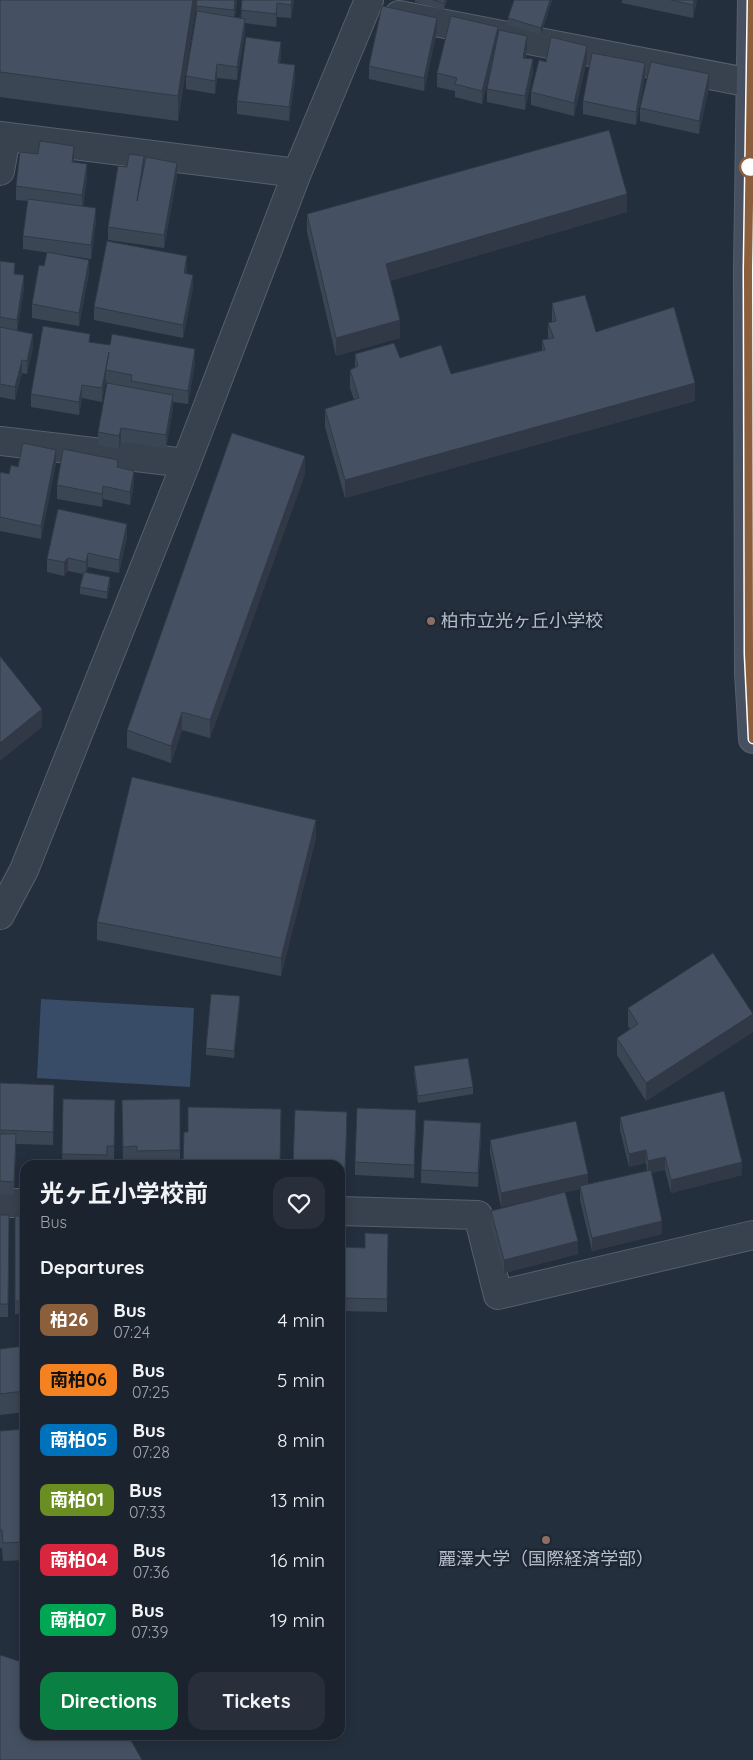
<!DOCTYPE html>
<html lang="en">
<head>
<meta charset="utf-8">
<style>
  :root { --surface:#1b232e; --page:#282f3a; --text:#f1f3f6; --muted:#a0a4aa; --line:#39404a; --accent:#0b8043 }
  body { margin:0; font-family:Quicksand,"Noto Sans JP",sans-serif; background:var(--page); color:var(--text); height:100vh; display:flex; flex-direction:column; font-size:19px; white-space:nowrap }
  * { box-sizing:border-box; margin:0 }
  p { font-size:16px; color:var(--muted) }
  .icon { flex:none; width:28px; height:28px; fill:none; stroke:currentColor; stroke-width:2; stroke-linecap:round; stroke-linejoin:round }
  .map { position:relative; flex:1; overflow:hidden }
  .details { position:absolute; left:20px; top:1160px; width:325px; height:580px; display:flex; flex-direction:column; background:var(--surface); border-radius:15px; box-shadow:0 2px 12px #0003,0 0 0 1px var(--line) }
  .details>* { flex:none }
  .badge { padding:0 10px; border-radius:8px; font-size:18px; line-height:32px }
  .map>.badge { position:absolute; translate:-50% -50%; box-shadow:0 0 0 2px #fff }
  h2 { padding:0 20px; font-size:19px; line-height:45px }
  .round { display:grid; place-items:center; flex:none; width:52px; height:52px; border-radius:15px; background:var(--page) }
  .head { display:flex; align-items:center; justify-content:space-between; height:85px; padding:0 20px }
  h1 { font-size:24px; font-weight:700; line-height:38px }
  .primary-button { display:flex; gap:10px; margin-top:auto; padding:10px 20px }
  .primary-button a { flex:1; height:58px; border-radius:15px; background:var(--accent); color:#fff; font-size:20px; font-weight:700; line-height:58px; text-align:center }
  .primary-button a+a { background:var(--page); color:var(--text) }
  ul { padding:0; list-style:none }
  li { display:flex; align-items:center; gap:15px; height:60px; padding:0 20px }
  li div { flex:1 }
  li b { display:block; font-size:19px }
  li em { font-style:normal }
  li .badge { min-width:55px; font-weight:700; text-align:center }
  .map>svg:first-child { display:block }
  .water { fill:#394c67 }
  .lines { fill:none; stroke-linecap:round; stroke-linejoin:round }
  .street-casing { stroke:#565f6c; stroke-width:30 }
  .secondary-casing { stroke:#565f6c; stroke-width:30 }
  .street { stroke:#38414e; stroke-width:28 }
  .secondary { stroke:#465061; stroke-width:28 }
  .wall { fill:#3b4654 }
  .shaded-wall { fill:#303945 }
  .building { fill:#455162; stroke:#303945 }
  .line-casing { stroke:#fff; stroke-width:11 }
  .line { stroke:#8b5e3c; stroke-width:8 }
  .stop-dot { fill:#fff; stroke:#8b5e3c; stroke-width:2.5 }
  .education-dot { fill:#8d6e63; stroke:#1d2633; stroke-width:2 }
  .labels { text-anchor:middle; stroke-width:5; stroke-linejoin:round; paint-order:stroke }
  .poi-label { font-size:18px; fill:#b4bcc9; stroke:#1d2633; text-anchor:start }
</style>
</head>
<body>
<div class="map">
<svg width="753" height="1760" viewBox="0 0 753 1760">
  <rect width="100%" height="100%" fill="#242f3e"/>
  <path class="water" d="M41,999L194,1008L190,1087L37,1078Z"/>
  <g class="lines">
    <defs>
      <path id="street" d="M399,15L751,83
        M0,136L297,173
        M0,171L6,137
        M0,441L186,463
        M0,915L24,870L186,463L297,173L369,0
        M0,1203H25
        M340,1211L478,1215L498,1295L753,1235"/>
      <path id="secondary" d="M752,0L748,270L749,673L753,739"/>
    </defs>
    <use href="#street" class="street-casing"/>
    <use href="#secondary" class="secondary-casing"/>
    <use href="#street" class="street"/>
    <use href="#secondary" class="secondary"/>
  </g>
  <path class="wall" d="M0,0H197L178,121L0,97Z
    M197,0H237L235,17L241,18L242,0H294L291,18L277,17L276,27L245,23V32L237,80L217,78L215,94L186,89V76L196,14Z
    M415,0H447L444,10L415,2Z
    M552,0L541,35L508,25V18Z
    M622,0H697L693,18L622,3Z
    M437,31L424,91L369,79V66Z
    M498,38L527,49L526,58L533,72L525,110L487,102V89L494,55L482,104L455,97V91L437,87V73Z
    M281,55L280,63L295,78L289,121L237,114V101Z
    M587,60L574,116L531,105V92L546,62Z
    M645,76L636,125L583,114V101Z
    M709,87L699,134L640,121V108Z
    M74,159V162L87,177L83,206L96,221L91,259L23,249V236L28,201L16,200V186Z
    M144,166L177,176L164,248L108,240V227L127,167Z
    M627,212L390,281L400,338L336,356L307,232V214Z
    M0,261L15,274L24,288L17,331L33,347L27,374L22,373L15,400L0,397Z
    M44,266L89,273L79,326L32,318V304Z
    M187,269L186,274L193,288L183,338L94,320V307Z
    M552,303L695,401L345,498L325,427V409L354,400L350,388V370L355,368V354L400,358L451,374L542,350V340L548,339V323L552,322Z
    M90,342L195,362L188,404L173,402V408L166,449L121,441L119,449L98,445V432L107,384L106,380L102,402L82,398L79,415L31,407V394Z
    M56,463L41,539L0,531V472L9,474L18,467Z
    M118,468L134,484L130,505L103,499L102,507L57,499V485Z
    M305,474L210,738L182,730L171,763L127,748V730Z
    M127,537L119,573L88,567L86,572L110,584L107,599L80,594V587L83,574L68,571L64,576L47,572V559Z
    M316,838L281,976L97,940V922Z
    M240,1003L234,1058L206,1055V1048Z
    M628,1008L753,1032L646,1101L617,1055V1038L630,1029L628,1026Z
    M414,1066L473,1087V1094L418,1103L414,1073Z
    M0,1083L54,1085L53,1145L16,1144L14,1195L0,1194Z
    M63,1099L115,1100L114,1159H107V1165H62Z
    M180,1099V1164H137V1159L123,1160L122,1100Z
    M620,1117L742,1175L671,1193L665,1170L651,1173L662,1234L592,1251L580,1200V1189L565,1192L578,1254L504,1273L491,1225V1211L559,1194L501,1207L490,1153V1140L588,1185L647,1171L646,1163L629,1167L620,1130Z
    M416,1123L414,1178L355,1175V1162Z
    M347,1125L345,1183H340V1165Z
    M481,1137L478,1187L421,1183V1170Z
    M0,1215H9L8,1317H0Z
    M15,1216H25V1314H15Z
    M388,1234L387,1312L340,1311L341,1247L365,1248Z
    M25,1346V1412L0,1415V1349Z
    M25,1429V1560L3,1561L2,1548H0V1431Z"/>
  <path class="shaded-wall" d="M193,0H197L178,121V96Z
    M235,0H237L234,24V10Z
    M292,0H294L291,18V5Z
    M445,0H447L444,10V3Z
    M550,0H552L541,35V28Z
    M694,0H697L693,18V5Z
    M277,3V17L276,27V14Z
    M437,18V31L424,91V78Z
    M245,19V32L237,80V67Z
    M498,27V40L482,104V91Z
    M527,36V49L523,71V58Z
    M281,42V55L278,76V63Z
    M587,46V60L574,116V103Z
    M533,59V72L525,110V96Z
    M645,63V76L636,125V112Z
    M217,64V78L215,94V81Z
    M295,65V78L289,121V107Z
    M709,74V87L699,134V121Z
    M74,146V159L72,175V162Z
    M144,156V169L137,201Z
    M177,163V176L164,248V235Z
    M87,164V177L82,208V195Z
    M627,194V212L386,282V264Z
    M96,208V221L91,259V245Z
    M187,256V269L184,286V273Z
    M89,260V273L79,326V313Z
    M24,275V288L17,333V320Z
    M193,275V288L183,338V325Z
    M400,320V338L336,356V338Z
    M33,334V347L27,374V361Z
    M195,349V362L188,404V391Z
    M109,352L106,370V380L102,402V388Z
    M22,360V373L15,400V387Z
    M695,383V401L345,498V480Z
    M82,385V398L79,415V402Z
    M173,395V408L166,449V435Z
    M121,428V441L119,449V436Z
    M56,450V463L41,539V526Z
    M305,456V474L210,738V720Z
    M134,471V484L130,505V492Z
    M103,486V499L102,507V494Z
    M127,524V537L119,573V560Z
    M88,553V567L86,575V562Z
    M68,558V571L64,576V562Z
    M110,577V584L107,599V592Z
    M42,709V727L0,761V743Z
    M182,712V730L171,763V746Z
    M316,820V838L281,976V958Z
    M240,996V1003L234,1058V1051Z
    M753,1014V1032L646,1101V1083Z
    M416,1110V1123L414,1178V1165Z
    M347,1112V1125L345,1183V1170Z
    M481,1123V1137L478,1187V1173Z
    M646,1150V1163L629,1167V1154Z
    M665,1157V1170L648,1174V1161Z
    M742,1162V1175L671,1193V1180Z
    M588,1174V1187L580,1186V1189L501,1207V1193Z
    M662,1221V1234L592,1251V1238Z
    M578,1241V1254L504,1273V1260Z"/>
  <path class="building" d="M0,0H193L178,96L0,72Z
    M197,0H235L234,10L196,6Z
    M242,0H292L291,5L277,3L276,14L241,10Z
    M433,0H445L444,3Z
    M514,0H550L541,28L508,18Z
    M671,0H694L693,5Z
    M382,6L437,18L424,78L369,66Z
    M197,11L245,19L237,67L217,64L215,81L186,76Z
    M451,16L498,27L482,91L455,84L457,78L437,73Z
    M499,30L527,36L523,58L533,59L525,96L487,89Z
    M246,37L281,42L278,63L295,65L289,107L237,101Z
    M551,37L587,46L574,103L531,92L539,60L546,62Z
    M592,53L645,63L636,112L583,101Z
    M651,62L709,74L699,121L640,108Z
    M609,130L627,194L386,264L400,320L336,338L307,214Z
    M40,141L74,146L72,162L87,164L82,195L16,186L20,152L38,154Z
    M129,154L144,156L137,201L146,157L177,163L164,235L108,227L118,166L127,167Z
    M28,199L96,208L91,245L23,236Z
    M107,241L187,256L184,273L193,275L183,325L94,307Z
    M47,252L89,260L79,313L32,304L39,265L44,266Z
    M0,261L15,263L14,274L24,275L17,320L0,317Z
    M585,295L596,332L674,307L695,383L345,480L325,409L359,398L350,370L358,366L355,354L394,343L400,358L441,345L451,374L545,350L542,340L554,338L548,323L556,321L552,303Z
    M43,326L90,334L89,342L110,345L112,334L195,349L188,391L131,381L132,375L106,370L109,352L102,388L82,385L79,402L31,394Z
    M0,327L33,334L27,361L22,360L15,387L0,384Z
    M107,383L173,395L166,435L121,428L119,436L98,432Z
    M232,433L305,456L210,720L182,712L171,746L127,730Z
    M23,443L56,450L41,526L0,517V472L9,474L11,465L18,467Z
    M63,449L118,460L117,467L134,471L130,492L103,486L102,494L57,485Z
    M58,509L127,524L119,560L88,553L86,562L68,558L64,562L47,559Z
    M84,572L110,577L107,592L80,587Z
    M0,656L42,709L0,743Z
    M132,777L316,820L281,958L97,922Z
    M713,953L753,1014L646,1083L617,1038L638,1024L628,1008Z
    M211,994L240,996L234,1051L206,1048Z
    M468,1058L473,1087L418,1096L414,1066Z
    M0,1083L54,1085L53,1132L0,1130Z
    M724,1091L742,1162L671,1180L665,1157L648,1161L646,1150L629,1154L620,1117Z
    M63,1099L115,1100L114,1146H107V1155L62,1154Z
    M180,1099V1150L137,1151V1146L123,1147L122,1100Z
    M188,1107L281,1109L280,1165L199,1164V1165H183L184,1132H188Z
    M357,1108L416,1110L414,1165L355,1162Z
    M295,1110L347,1112L345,1170H340V1165H293Z
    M424,1120L481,1123L478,1173L421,1170Z
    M576,1121L588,1174L501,1193L490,1140Z
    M0,1134H16L14,1182L0,1181Z
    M651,1170L662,1221L592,1238L580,1186Z
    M565,1192L578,1241L504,1260L491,1211Z
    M0,1215H9L8,1304H0Z
    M15,1216H25V1301H15Z
    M365,1233L388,1234L387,1299L340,1298L341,1247L365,1248Z
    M25,1346V1391L0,1394V1349Z
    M25,1429V1542L3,1543L2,1530H0V1431Z
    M0,1655L25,1663V1735H128L142,1760H0Z"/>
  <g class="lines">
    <defs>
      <path id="line" d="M752,0L748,270L749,654L753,739"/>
    </defs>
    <use href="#line" class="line-casing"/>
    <use href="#line" class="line"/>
  </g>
  <circle class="stop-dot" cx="750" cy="167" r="10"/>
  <g class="education-dot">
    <circle cx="431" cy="621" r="5"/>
    <circle cx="546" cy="1540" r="5"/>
  </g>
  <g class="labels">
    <g class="poi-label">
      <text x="441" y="627">柏市立光ヶ丘小学校</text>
      <text x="546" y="1565" text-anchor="middle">麗澤大学（国際経済学部）</text>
    </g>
  </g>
</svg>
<section class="details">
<div class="head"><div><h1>光ヶ丘小学校前</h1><p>Bus</p></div><a class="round"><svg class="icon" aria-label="heart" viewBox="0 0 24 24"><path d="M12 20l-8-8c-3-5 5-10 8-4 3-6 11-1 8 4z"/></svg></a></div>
<h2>Departures</h2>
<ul>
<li><span class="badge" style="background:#8b5e3c;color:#fff">柏26</span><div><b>Bus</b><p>07:24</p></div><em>4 min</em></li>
<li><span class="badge" style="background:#f58220;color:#111">南柏06</span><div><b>Bus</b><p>07:25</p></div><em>5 min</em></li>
<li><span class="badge" style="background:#0072bc;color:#fff">南柏05</span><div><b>Bus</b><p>07:28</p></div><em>8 min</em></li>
<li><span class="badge" style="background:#6b8e23;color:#fff">南柏01</span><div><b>Bus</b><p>07:33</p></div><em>13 min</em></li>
<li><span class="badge" style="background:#d7263d;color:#fff">南柏04</span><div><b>Bus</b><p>07:36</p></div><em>16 min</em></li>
<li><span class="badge" style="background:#00a651;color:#fff">南柏07</span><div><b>Bus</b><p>07:39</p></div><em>19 min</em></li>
</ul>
<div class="primary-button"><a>Directions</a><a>Tickets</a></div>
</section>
</div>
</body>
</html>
